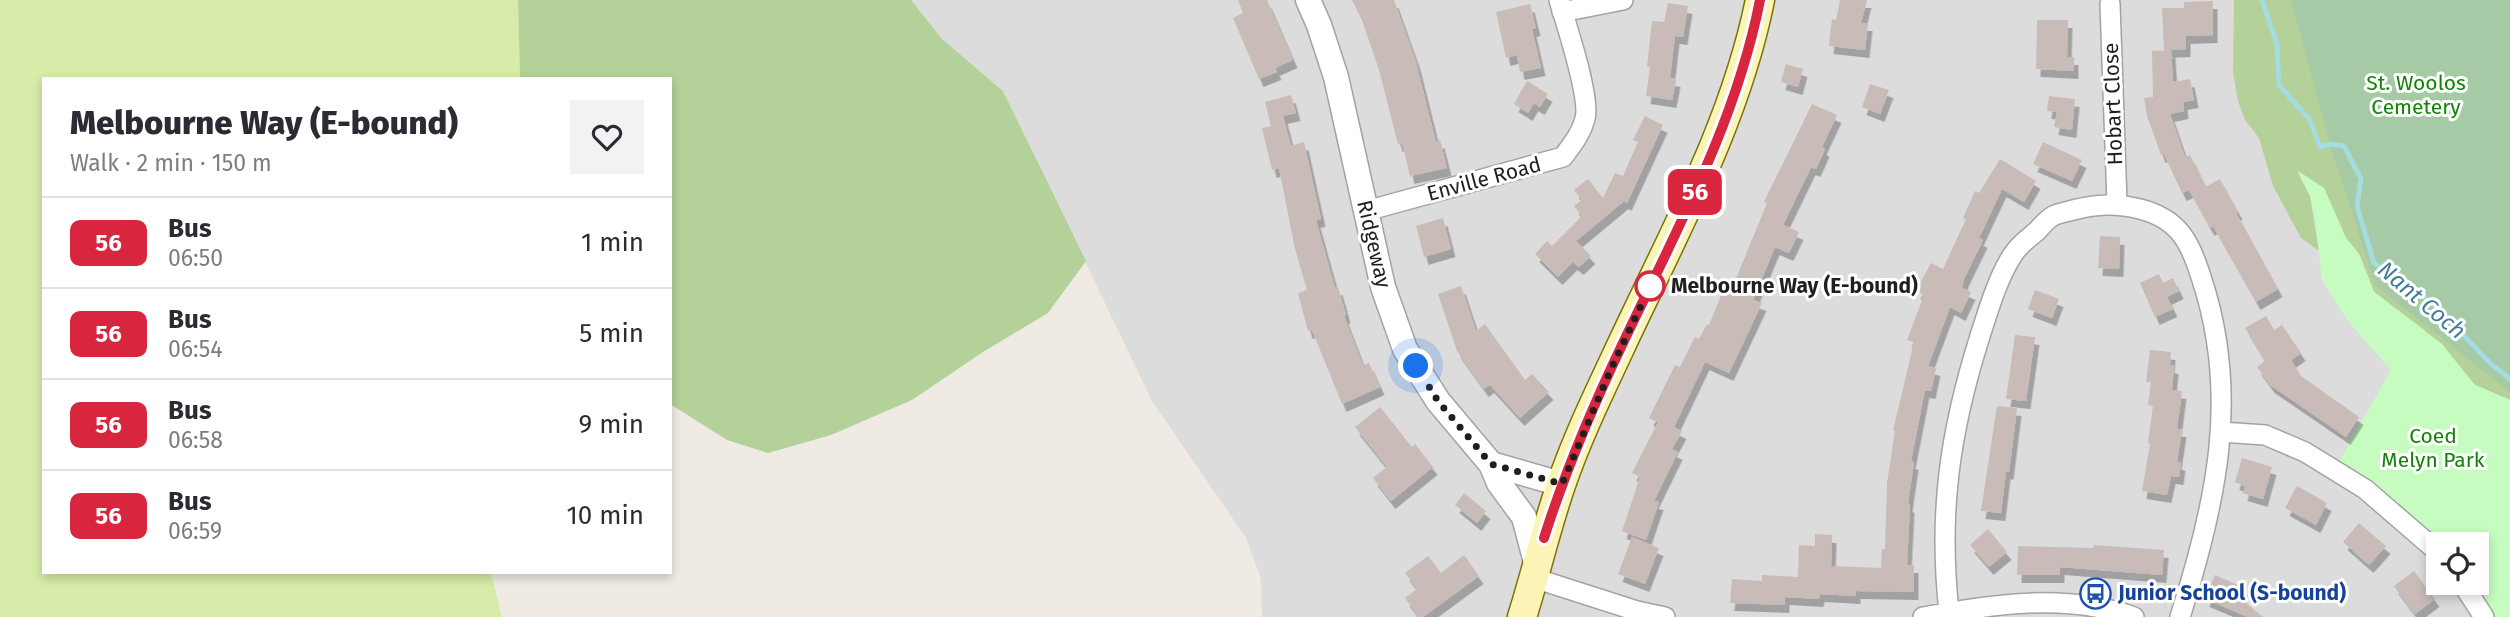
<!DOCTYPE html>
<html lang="en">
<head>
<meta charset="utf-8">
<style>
  :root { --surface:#fff; --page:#f2f2f3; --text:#2b2b33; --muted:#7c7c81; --line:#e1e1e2 }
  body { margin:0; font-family:"Fira Sans",sans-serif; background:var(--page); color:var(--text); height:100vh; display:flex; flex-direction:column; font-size:26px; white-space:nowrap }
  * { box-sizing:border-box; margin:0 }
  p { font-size:23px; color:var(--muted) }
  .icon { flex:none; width:38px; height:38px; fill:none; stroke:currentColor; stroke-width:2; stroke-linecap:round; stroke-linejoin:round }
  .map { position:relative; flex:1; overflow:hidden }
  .details { position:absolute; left:42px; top:77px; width:630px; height:497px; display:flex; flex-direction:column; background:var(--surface); border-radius:0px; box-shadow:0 4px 10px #0003 }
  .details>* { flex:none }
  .badge { padding:0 14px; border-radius:10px; font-size:24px; line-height:46px }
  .controls { position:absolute; left:2426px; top:532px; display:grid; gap:14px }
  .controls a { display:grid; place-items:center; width:63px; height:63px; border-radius:0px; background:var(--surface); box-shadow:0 4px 10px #0003; font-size:35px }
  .you { position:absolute; width:35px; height:35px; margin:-18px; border:5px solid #fff; border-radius:50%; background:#1a73e8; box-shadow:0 0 0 10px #1a73e833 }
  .map>.badge { position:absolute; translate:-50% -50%; box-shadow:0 0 0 4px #fff }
  .round { display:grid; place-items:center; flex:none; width:74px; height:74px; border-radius:0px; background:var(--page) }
  .head { display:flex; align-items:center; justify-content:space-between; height:119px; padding:0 28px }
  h1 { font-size:33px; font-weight:800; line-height:52px }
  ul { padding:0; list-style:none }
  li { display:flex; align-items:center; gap:21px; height:91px; padding:0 28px; border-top:2px solid var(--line) }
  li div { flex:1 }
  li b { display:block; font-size:26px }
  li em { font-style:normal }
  li .badge { min-width:77px; font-weight:700; text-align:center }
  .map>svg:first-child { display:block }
  .residential { fill:#dddcdc; fill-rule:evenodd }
  .grass { fill:#d6eca8 }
  .forest { fill:#b3d198 }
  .cemetery { fill:#a6caa5 }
  .park { fill:#c6fcc0 }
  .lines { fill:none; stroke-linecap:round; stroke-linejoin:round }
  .stream { stroke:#a3dddf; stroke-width:5 }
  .building { fill:#c8bbb8; filter:url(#shadow) }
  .minor-casing { stroke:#a3a3a3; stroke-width:22 }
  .tertiary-casing { stroke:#a3a3a3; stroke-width:27 }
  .secondary-casing { stroke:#7b7200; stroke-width:31 }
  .minor { stroke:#fff; stroke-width:19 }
  .tertiary { stroke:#fff; stroke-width:24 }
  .secondary { stroke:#fcf3b7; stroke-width:28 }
  .line-casing { stroke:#fff; stroke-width:16 }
  .line { stroke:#d7263d; stroke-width:10 }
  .walk { stroke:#1f1f1f; stroke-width:7; stroke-dasharray:0 12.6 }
  .stop-dot { fill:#fff; stroke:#d7263d; stroke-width:3.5 }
  .labels { text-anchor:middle; stroke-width:6; stroke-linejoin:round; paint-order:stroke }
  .park-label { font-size:21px; fill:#138307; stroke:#fff }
  .street-label { font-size:21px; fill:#1f1f1f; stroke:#fff }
  .stop-label { font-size:21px; font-weight:bold; fill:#1f1f1f; stroke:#fff; text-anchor:start }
  .transit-label { font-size:21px; font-weight:bold; fill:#164399; stroke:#fff; text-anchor:start }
  .water-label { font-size:23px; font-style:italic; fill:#3f7d9b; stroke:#fff }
</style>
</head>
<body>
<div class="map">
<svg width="2510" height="617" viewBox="0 0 2510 617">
  <defs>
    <filter id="shadow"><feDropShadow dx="4.5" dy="8" stdDeviation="0" flood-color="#0004"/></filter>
  </defs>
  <rect width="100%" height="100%" fill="#f0eae5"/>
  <path class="residential" d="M911,0H2240L2336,214L2510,617H1262L1261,579L1246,538L1152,401L1003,91L942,39ZM2438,544H2476V583H2438Z"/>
  <path class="grass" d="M0,0H518L520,79H44V572H491L502,617H0Z"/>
  <path class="forest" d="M518,0H911L942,39L1003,91L1086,261L1048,313L983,352L912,400L831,435L768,453L727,440L670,404V79H520Z
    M2234,0H2408L2510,315V400L2475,385L2424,330L2374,292L2359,254L2346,238L2324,188L2298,173L2310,196L2319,251L2301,238L2273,186L2259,138L2245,120L2238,101L2233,73Z"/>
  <path class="cemetery" d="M2291,0H2510V392L2375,285L2330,144Z"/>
  <path class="park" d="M2298,171L2324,188L2346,238L2359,254L2374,292L2442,344L2475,385L2510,400V617H2484L2462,583H2476V544H2438L2334,470L2391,370L2347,320L2322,280L2315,220L2310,196Z"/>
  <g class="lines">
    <path class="stream" d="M2262,0L2277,44L2279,85L2310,120L2320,147L2330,144L2344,146L2361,179L2357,206L2374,263L2436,306L2490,363L2510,379"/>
  </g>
  <path class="building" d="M1238,0H1267L1293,60L1275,68L1277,72L1259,79L1233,18L1243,13Z
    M1352,0H1394L1416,62L1436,142L1440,140L1447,168L1410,176L1402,143L1398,144L1379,70L1362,20Z
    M1840,0H1867L1861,23H1868L1865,50L1829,46L1832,19L1836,20Z
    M2213,1V35L2186,36V49L2164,50L2162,8H2184V2Z
    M1668,3L1688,6L1683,37L1675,36L1670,78L1676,79L1672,100L1646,96L1650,67L1647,66L1652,21L1664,22Z
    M1530,4L1536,28L1532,29L1541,68L1520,72L1517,55L1506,58L1496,12Z
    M2037,20H2068L2067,57H2074V71L2036,69Z
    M2171,50L2173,82L2190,79L2194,100L2183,102L2184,111L2170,114L2185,157L2190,155L2205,187L2220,179L2238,212L2236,213L2278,289L2256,302L2213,226L2210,228L2189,190L2182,193L2164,154L2161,155L2147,116L2144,98L2153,97L2152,51Z
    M1786,64L1803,69L1798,87L1781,82Z
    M1527,81L1548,94L1540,107L1534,103L1528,113L1514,104Z
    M1870,84L1889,90L1880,114L1862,107Z
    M1291,95L1296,113L1283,116L1291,146L1304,142L1321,219L1316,220L1335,288L1338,287L1346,315L1344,316L1363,366L1369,363L1380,387L1342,404L1312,330L1308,331L1298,293L1307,290L1295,249L1279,168L1272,170L1262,128L1271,126L1265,102Z
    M2049,96L2075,99L2072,130L2054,127L2057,112L2047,111Z
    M1812,104L1837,115L1822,147L1825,149L1816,169L1811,167L1783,225L1799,232L1789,253L1775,247L1753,300L1762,303L1729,373L1705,362L1674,427L1682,431L1672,449L1678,452L1654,501L1659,502L1646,540L1622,531L1640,477L1632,473L1658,422L1649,418L1675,365L1680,367L1695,337L1699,339L1707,324L1709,325L1724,288L1731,291L1767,203L1764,202Z
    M1645,116L1663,125L1627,203L1624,201L1576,241L1591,256L1579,267L1573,262L1558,277L1535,254L1547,241L1552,246L1582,216L1574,206L1582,200L1574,190L1588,179L1603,198L1615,173L1623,176L1638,142L1633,140Z
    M2043,142L2082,160L2072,181L2033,164Z
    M2000,159L2036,181L2024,202L2002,189L1979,238L1983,240L1964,279L1962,288L1971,292L1961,313L1950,307L1928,366L1936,368L1931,391L1925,390L1911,461L1914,462L1908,504L1910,505L1907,565H1914V592L1856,591V596L1820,594L1819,599L1785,597V605L1730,603L1732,579L1762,581V575L1798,577L1799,545L1815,546V534L1832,535L1831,566L1881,568L1882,549H1885L1887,483L1895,431H1893L1914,342L1907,340L1924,295L1916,291L1931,263L1943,269L1966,219L1963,218L1975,191L1979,193Z
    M1443,218L1451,249L1424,257L1416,226Z
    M2100,236L2120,237L2119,269L2098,268Z
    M2159,274L2163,283L2173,278L2179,291L2167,297L2173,309L2155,317L2140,283Z
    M1461,286L1476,331L1485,324L1525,380L1532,374L1549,392L1520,418L1490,385L1484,389L1457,351L1438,294Z
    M2035,290L2059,299L2052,318L2028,309Z
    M2266,316L2274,330L2282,325L2301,353L2291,360L2301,376L2359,417L2346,437L2270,385L2257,367L2265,361L2245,328Z
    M2015,335L2035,337L2026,401L2006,399Z
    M2150,350L2171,352L2170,365L2174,366L2172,390L2182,391L2177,429H2182L2177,462L2181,463L2179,477L2171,476L2167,495L2142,491L2150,444L2148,443L2153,406L2148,405L2151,382H2146Z
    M1997,406L2017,408L2009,472L2006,471L2001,513L1981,511Z
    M1380,407L1412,447L1415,444L1433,467L1391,501L1373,478L1387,467L1355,427Z
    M2242,458L2272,467L2263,499L2243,493L2245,486L2235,482Z
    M2297,486L2327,503L2316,525L2285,508Z
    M1464,493L1486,511L1477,523L1455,505Z
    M2359,523L2386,546L2369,565L2343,542Z
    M1988,529L2007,552L1989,567L1970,545Z
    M1632,537L1659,548L1645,584L1618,574Z
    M2094,545L2164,550L2162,575L2060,567V575H2017L2018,546L2093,548Z
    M1464,555L1479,576L1423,617H1419L1405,598L1417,589L1405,573L1428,556L1441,573Z
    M2414,571L2435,599L2415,614L2394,586Z
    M2215,575L2245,588L2240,598L2263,617H2248L2205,599Z"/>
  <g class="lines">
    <defs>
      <path id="minor" d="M2110,4L2117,203
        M1562,12L1623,0
        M1366,211L1563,157C1572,145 1581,134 1585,119C1591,98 1566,24 1559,0
        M2221,432L2265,435L2305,452L2365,489L2438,552
        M1534,578L1637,611L1665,617
        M2462,583L2484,617
        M1949,612C1938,512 1950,431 1980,336C1988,311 1999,274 2014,253C2020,244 2030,237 2037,231C2042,226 2047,219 2053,216C2058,213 2067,212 2073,210C2097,204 2116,203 2140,209C2180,219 2191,244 2202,280C2240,396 2216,504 2180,617
        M1923,617C1992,604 2067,593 2134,617"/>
      <path id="tertiary" d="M1308,0L1319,25L1336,77L1383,287L1405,349L1438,401L1491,464L1499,483L1524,517L1537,566
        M1491,464L1561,484"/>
      <path id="secondary" d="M1522,617C1536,573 1546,528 1561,485C1577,438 1599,393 1620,348C1673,234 1735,124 1760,0"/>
    </defs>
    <use href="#minor" class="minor-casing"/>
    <use href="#tertiary" class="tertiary-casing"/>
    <use href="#secondary" class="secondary-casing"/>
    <use href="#minor" class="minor"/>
    <use href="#tertiary" class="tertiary"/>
    <use href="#secondary" class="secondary"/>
  </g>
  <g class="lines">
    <defs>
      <path id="line" d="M1544,538C1565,472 1592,408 1622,345C1675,233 1736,123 1760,0"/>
    </defs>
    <use href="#line" class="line-casing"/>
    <use href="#line" class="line"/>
    <path class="walk" d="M1416,366L1438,401L1491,464L1562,484L1611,369L1655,276L1650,286"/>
  </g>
  <defs>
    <symbol id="bus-ring" viewBox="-11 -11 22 22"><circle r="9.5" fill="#fff" stroke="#1a4fb4" stroke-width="1.5"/><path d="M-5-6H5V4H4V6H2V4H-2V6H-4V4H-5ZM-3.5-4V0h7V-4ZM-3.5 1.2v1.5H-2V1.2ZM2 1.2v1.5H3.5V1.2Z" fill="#1a4fb4"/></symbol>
  </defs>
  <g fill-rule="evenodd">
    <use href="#bus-ring" x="2078" y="576" width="35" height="35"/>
  </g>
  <circle class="stop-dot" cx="1650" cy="286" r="14"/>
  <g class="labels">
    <g class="park-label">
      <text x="2416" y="90">St. Woolos<tspan x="2416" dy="24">Cemetery</tspan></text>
      <text x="2433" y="443">Coed<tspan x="2433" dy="24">Melyn Park</tspan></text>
    </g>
    <g class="street-label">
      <text transform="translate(2113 104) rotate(-92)" y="7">Hobart Close</text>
      <text transform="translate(1484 179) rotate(-15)" y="7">Enville Road</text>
      <text transform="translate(1374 244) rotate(77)" y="7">Ridgeway</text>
    </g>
    <g class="stop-label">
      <text x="1671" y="293">Melbourne Way (E-bound)</text>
    </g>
    <g class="transit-label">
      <text x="2118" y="600">Junior School (S-bound)</text>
    </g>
    <g class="water-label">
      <text transform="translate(2422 300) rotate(40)" y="8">Nant Coch</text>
    </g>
  </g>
</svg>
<div class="controls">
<a><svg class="icon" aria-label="locate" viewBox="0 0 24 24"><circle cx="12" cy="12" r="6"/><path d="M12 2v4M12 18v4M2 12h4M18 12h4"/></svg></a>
</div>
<div class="you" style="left:1416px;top:366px"></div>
<b class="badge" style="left:1695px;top:192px;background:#d7263d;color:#fff">56</b>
<section class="details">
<div class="head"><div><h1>Melbourne Way (E-bound)</h1><p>Walk · 2 min · 150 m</p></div><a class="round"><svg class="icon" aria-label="heart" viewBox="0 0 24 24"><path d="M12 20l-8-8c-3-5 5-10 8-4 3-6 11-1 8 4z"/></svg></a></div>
<ul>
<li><span class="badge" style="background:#d7263d;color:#fff">56</span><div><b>Bus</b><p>06:50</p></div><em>1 min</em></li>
<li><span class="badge" style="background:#d7263d;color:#fff">56</span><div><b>Bus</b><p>06:54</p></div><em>5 min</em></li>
<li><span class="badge" style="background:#d7263d;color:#fff">56</span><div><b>Bus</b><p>06:58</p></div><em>9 min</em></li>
<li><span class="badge" style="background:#d7263d;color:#fff">56</span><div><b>Bus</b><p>06:59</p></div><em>10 min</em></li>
</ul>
</section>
</div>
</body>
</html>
